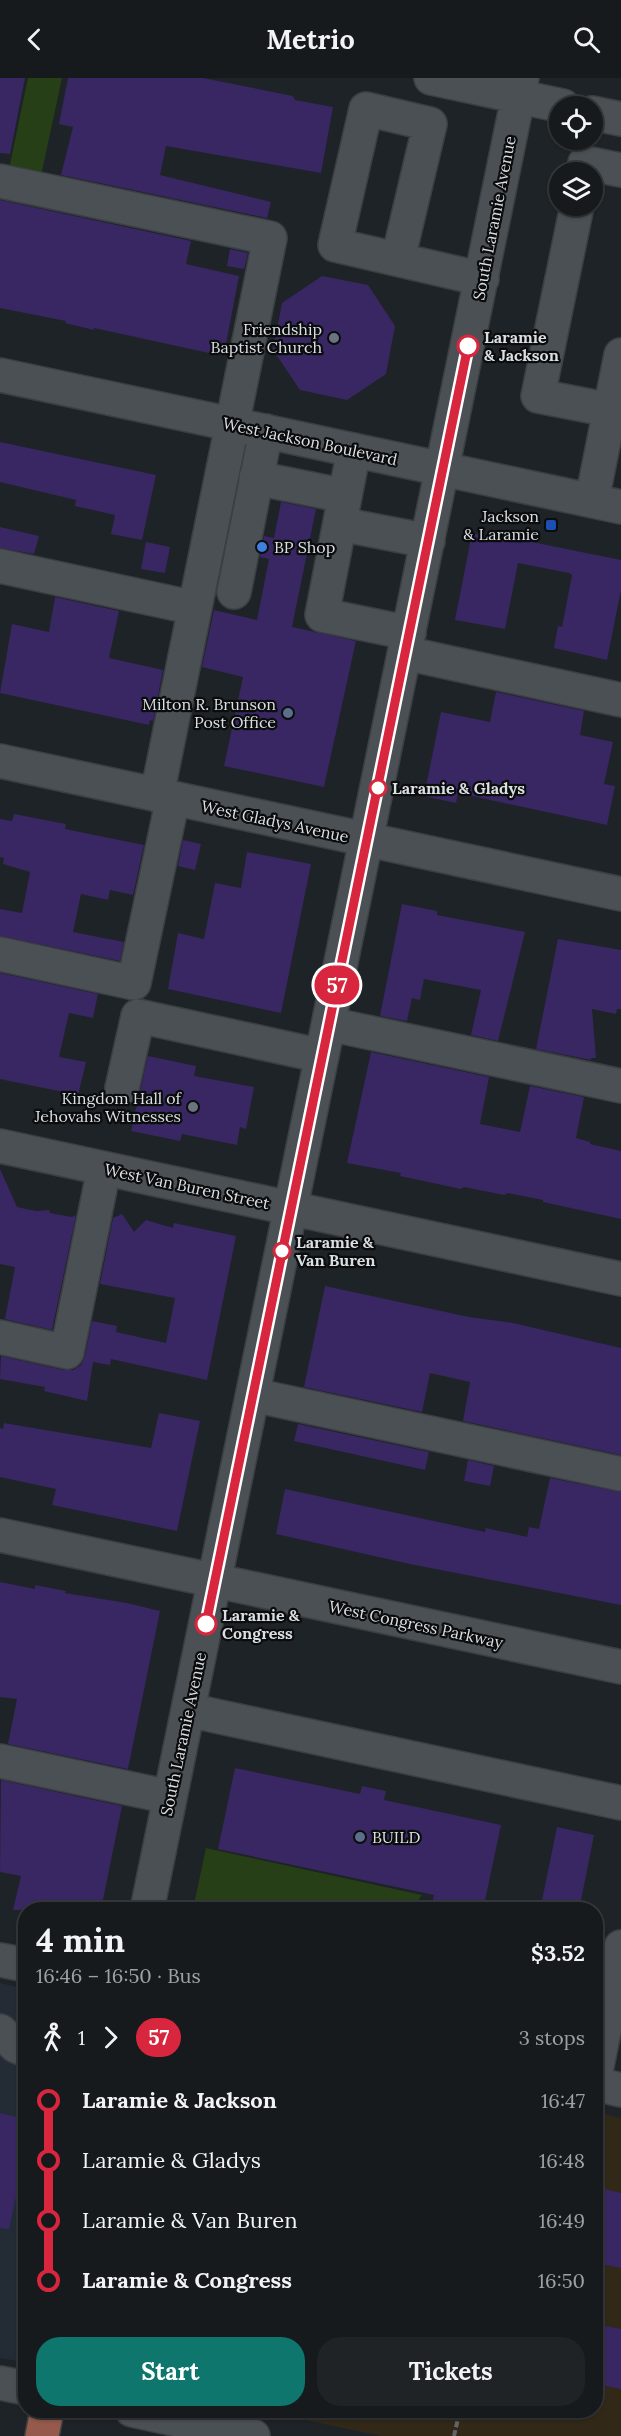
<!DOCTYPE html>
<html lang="en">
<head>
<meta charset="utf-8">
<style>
  :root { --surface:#161a1d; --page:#1f2326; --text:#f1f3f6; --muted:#9ea1a4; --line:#35383b; --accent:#0f766e }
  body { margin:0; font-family:Lora,serif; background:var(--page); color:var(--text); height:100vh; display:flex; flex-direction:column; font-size:22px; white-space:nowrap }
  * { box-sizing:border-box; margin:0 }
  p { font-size:20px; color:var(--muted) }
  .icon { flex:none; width:33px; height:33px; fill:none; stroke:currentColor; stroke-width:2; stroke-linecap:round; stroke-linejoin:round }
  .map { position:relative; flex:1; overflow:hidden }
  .panel { position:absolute; left:18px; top:1824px; width:585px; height:516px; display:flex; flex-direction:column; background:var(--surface); border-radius:24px; box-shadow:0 2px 4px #0004,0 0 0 2px var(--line) }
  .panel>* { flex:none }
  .badge { padding:0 12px; border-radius:20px; font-size:21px; line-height:39px }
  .buttons { position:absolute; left:549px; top:18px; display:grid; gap:12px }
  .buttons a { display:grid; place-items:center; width:54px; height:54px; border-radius:50%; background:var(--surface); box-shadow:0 2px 4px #0004,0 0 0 2px var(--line); font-size:30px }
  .map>.badge { position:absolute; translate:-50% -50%; box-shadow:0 0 0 3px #fff }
  .legs { display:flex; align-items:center; gap:9px; height:66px; padding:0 18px; font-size:20px }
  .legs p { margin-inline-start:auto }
  .headline { display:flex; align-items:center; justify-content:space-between; height:102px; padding:0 18px }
  h1 { font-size:33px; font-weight:700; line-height:45px }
  .button { display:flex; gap:12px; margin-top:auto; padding:12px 18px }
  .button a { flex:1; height:69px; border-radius:24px; background:var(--accent); color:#fff; font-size:24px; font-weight:700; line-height:69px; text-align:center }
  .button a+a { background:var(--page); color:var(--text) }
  ul { padding:0 18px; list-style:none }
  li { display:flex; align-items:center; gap:21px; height:60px; font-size:22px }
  li i { display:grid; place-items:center; width:9px; height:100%; margin:0 8px; background:currentColor }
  li i::after { content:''; width:15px; height:15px; margin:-8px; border:4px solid; border-radius:50%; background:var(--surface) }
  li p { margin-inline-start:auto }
  li:first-child i { background:linear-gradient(#0000 50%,currentColor 0) }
  li:last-child i { background:linear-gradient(currentColor 50%,#0000 0) }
  header { display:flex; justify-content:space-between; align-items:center; height:78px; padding:0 18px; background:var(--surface); font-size:27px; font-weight:700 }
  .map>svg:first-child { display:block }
  .built { fill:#232c35 }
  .education { fill:#312818 }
  .green { fill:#273f16 }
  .building { fill:#382762 }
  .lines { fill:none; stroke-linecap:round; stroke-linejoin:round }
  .minor-casing { stroke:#3b3f42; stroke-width:36 }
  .major-casing { stroke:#3b3f42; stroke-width:36 }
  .path { stroke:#62666a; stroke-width:4; stroke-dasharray:6 3; stroke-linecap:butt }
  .minor { stroke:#4b5055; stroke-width:33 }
  .major { stroke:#955a4b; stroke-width:33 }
  .line-1-casing { stroke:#fff; stroke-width:14 }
  .line-1 { stroke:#d7263d; stroke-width:9 }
  .worship-dot { fill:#6b7280; stroke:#0a0c0e; stroke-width:2 }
  .stop-1-dot { fill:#fff; stroke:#d7263d; stroke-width:3 }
  .transit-dot { fill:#1a4fb4; stroke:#0a0c0e; stroke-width:2 }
  .shop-dot { fill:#3f7fe0; stroke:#0a0c0e; stroke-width:2 }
  .service-dot { fill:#5c6f8a; stroke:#0a0c0e; stroke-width:2 }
  .labels { text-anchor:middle; stroke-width:4.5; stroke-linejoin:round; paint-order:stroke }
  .street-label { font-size:16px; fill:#dcdfe2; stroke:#0a0c0e }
  .poi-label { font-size:16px; fill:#dcdfe2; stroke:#0a0c0e; text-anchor:end }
  .stop-label { font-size:16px; font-weight:bold; fill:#dcdfe2; stroke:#0a0c0e; text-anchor:start }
</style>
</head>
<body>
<header><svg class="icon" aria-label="back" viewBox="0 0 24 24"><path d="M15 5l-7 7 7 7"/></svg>Metrio<svg class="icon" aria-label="search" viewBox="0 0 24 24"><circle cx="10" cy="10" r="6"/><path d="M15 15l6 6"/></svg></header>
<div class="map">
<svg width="621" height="2358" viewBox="0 0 621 2358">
  <rect width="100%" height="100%" fill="#1e2327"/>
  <path class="built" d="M0,1905L26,1911V2249L18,2283L0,2280Z"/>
  <path class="education" d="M596,2034L621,2040V2358H381L262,2333L596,2332Z"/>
  <path class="green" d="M28,0H62L41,98L9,91Z
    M206,1770L422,1817L412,1831H193Z"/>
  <path class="building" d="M0,0H25L10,76L0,75Z
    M68,0H203L293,18L295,22L333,29L321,95L166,68L160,97L271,124L267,140L61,97L73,49L59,46Z
    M0,122L191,163L186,186L239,198L224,276L209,275L94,250V252L65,245L66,243L0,230Z
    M230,171L248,175L244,191L227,188Z
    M322,198L368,207L395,248L386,296L347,322L300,312L273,272L282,225Z
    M0,364L156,397L142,462L111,456L115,437L75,428L76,422L0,404Z
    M281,424L316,431L292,549L356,563L324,709L224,688L243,599L202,589L214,532L257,542L269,481L260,479L264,458L274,460Z
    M0,449L39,458L34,476L0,470Z
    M472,455L521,465L522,462L621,482V512L607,582L554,570L558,548L562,549L572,497L569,495L518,485L505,551L455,542Z
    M146,464L170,469L165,495L141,491Z
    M55,519L119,533L109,580L163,592L153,643L150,642L149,647L0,615L12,546L49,554Z
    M496,614L584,633L580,657L613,664L604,706L615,708L607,747L458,715L456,725L424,718L441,634L490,644Z
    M14,736L66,746L65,751L144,767L133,817L110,812L108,822L81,816L73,854L124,864L120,883L0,858V831L22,835L30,794L3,786L4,780L0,779V741L12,743Z
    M183,762L201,766L195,792L178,788Z
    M247,774L311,786L281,935L168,911L178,855L204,861L215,805L241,810Z
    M402,826L437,833V837L525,854L498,963L471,957L481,912L424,901L420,922L412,920L407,943L380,938Z
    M558,861L621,872V931H617L616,936L592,931L596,980H591V982L536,971Z
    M0,895L98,916L93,940L69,935L59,979L86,984L78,1017L0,1001Z
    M371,974L489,999L480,1046L520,1054L530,1008L584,1019L576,1060L590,1064V1066L621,1073V1141L543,1124V1122L508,1115L504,1117L464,1109L461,1111L400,1098L401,1095L347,1085Z
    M148,978L196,988L194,998L254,1009L246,1051L240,1049L237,1067L182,1056L180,1063L131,1053Z
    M0,1091L17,1129L36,1133L49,1132L50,1135L72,1139L76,1137L52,1252L5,1241L15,1189L0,1186Z
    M122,1136L134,1154L146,1142L173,1150L174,1145L236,1158L207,1302L111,1281L110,1287L93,1284L87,1323L44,1313L45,1309L0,1301L1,1278L63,1292H73L81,1287L85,1278L92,1243L117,1248L116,1254L166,1265L175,1220L100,1206L113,1140Z
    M325,1208L469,1239L513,1245L621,1270V1377L463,1343L470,1304L430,1295L422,1334L304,1309Z
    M159,1335L200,1343L177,1453L52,1427L56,1411L0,1399V1350L3,1351L4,1345L151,1370Z
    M298,1346L429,1374L425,1392L294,1363Z
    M468,1382L494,1388L490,1408L464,1403Z
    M550,1400L621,1414V1527L410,1486L276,1456L285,1411L485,1454L486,1450L527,1459L529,1449L539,1451Z
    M0,1504L35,1511V1507L66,1513L65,1515L127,1525L160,1533L128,1691L8,1666L17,1621L0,1619Z
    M235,1690L360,1716L362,1708L386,1713L384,1722L501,1747L483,1832H431L434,1817L218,1771Z
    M1,1702L122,1728L101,1832H13L21,1798L0,1794Z
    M557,1749L594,1757L579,1832H540Z
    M0,2035L26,2041V2073L9,2151L0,2150Z
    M596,2109L621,2115V2190L596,2185Z
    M596,2246L621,2251V2311L596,2306Z"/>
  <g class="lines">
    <defs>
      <path id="minor" d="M431,0L563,28
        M592,35L621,41
        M583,94L585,85L621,92
        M0,103L270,160L157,717
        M577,128L538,318L610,332
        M398,181L430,46L366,31L335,167L482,201
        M0,297L621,429
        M354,372L322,537L409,555
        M256,400L345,418
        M592,422L621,277
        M340,446L428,463
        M0,488L195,530
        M234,514L266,353
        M405,575L621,622
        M0,683L621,816
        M0,876L134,905L173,720
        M329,946L621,1008
        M122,1010L138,938L322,978
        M0,1068L621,1201
        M0,1259L67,1274L104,1091
        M253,1317L621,1396
        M0,1457L621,1589
        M188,1632L621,1725
        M0,1683L170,1719
        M147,1832L522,0
        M0,1882L26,1887
        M0,1953L16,1968L26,1972
        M596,1993L621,1869
        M596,2006L621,2012
        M0,2305L26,2310
        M132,2332L253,2358"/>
      <path id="major" d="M42,2358L47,2332"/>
    </defs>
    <use href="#minor" class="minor-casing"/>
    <use href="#major" class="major-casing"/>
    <path class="path" d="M454,2358L460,2332"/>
    <use href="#minor" class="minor"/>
    <use href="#major" class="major"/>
  </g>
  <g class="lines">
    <defs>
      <path id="line-1" d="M206,1546L468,268"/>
    </defs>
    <use href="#line-1" class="line-1-casing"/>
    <use href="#line-1" class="line-1"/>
  </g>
  <g class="worship-dot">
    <circle cx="334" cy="260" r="6"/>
    <circle cx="193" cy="1029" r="6"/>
  </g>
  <g class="stop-1-dot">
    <circle cx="468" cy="268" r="10"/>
    <circle cx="378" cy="710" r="8"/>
    <circle cx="282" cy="1173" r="8"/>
    <circle cx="206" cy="1546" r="10"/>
  </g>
  <rect class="transit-dot" x="545" y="441" width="12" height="12" rx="3"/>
  <circle class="shop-dot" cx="262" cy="469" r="6"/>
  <g class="service-dot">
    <circle cx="288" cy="635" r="6"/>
    <circle cx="360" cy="1759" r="6"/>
  </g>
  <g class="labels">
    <g class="street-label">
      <text transform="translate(494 140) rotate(-79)" y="6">South Laramie Avenue</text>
      <text transform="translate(310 363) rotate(12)" y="6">West Jackson Boulevard</text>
      <text transform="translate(275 743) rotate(12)" y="6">West Gladys Avenue</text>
      <text transform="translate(187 1108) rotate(12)" y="6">West Van Buren Street</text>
      <text transform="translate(416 1546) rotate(12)" y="6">West Congress Parkway</text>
      <text transform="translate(183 1656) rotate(-78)" y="6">South Laramie Avenue</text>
    </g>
    <g class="poi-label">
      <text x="322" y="257">Friendship<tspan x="322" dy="18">Baptist Church</tspan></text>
      <text x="539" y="444">Jackson<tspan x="539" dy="18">&amp; Laramie</tspan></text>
      <text x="274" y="475" text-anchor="start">BP Shop</text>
      <text x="276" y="632">Milton R. Brunson<tspan x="276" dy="18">Post Office</tspan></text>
      <text x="181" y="1026">Kingdom Hall of<tspan x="181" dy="18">Jehovahs Witnesses</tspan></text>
      <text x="372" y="1765" text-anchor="start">BUILD</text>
    </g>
    <g class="stop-label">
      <text x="484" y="265">Laramie<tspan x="484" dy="18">&amp; Jackson</tspan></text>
      <text x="392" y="716">Laramie &amp; Gladys</text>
      <text x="296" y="1170">Laramie &amp;<tspan x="296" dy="18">Van Buren</tspan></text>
      <text x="222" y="1543">Laramie &amp;<tspan x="222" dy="18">Congress</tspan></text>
    </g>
  </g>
</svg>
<div class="buttons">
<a><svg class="icon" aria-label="locate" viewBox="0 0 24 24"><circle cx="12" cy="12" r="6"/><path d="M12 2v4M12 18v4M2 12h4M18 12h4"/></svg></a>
<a><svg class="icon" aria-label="layers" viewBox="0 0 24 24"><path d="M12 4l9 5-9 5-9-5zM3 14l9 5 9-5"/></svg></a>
</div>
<b class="badge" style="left:337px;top:907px;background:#d7263d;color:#fff">57</b>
<section class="panel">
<div class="headline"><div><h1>4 min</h1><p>16:46 – 16:50 · Bus</p></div><b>$3.52</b></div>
<div class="legs"><svg class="icon" aria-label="walk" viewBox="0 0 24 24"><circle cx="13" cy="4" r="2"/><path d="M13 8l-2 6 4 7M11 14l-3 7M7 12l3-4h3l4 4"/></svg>1<svg class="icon" aria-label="forward" viewBox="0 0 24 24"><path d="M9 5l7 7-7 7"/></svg><b class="badge" style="background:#d7263d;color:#fff">57</b><p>3 stops</p></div>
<ul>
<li><i style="color:#d7263d"></i><b>Laramie &amp; Jackson</b><p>16:47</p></li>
<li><i style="color:#d7263d"></i><span>Laramie &amp; Gladys</span><p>16:48</p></li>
<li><i style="color:#d7263d"></i><span>Laramie &amp; Van Buren</span><p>16:49</p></li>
<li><i style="color:#d7263d"></i><b>Laramie &amp; Congress</b><p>16:50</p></li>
</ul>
<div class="button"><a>Start</a><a>Tickets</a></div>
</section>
</div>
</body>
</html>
